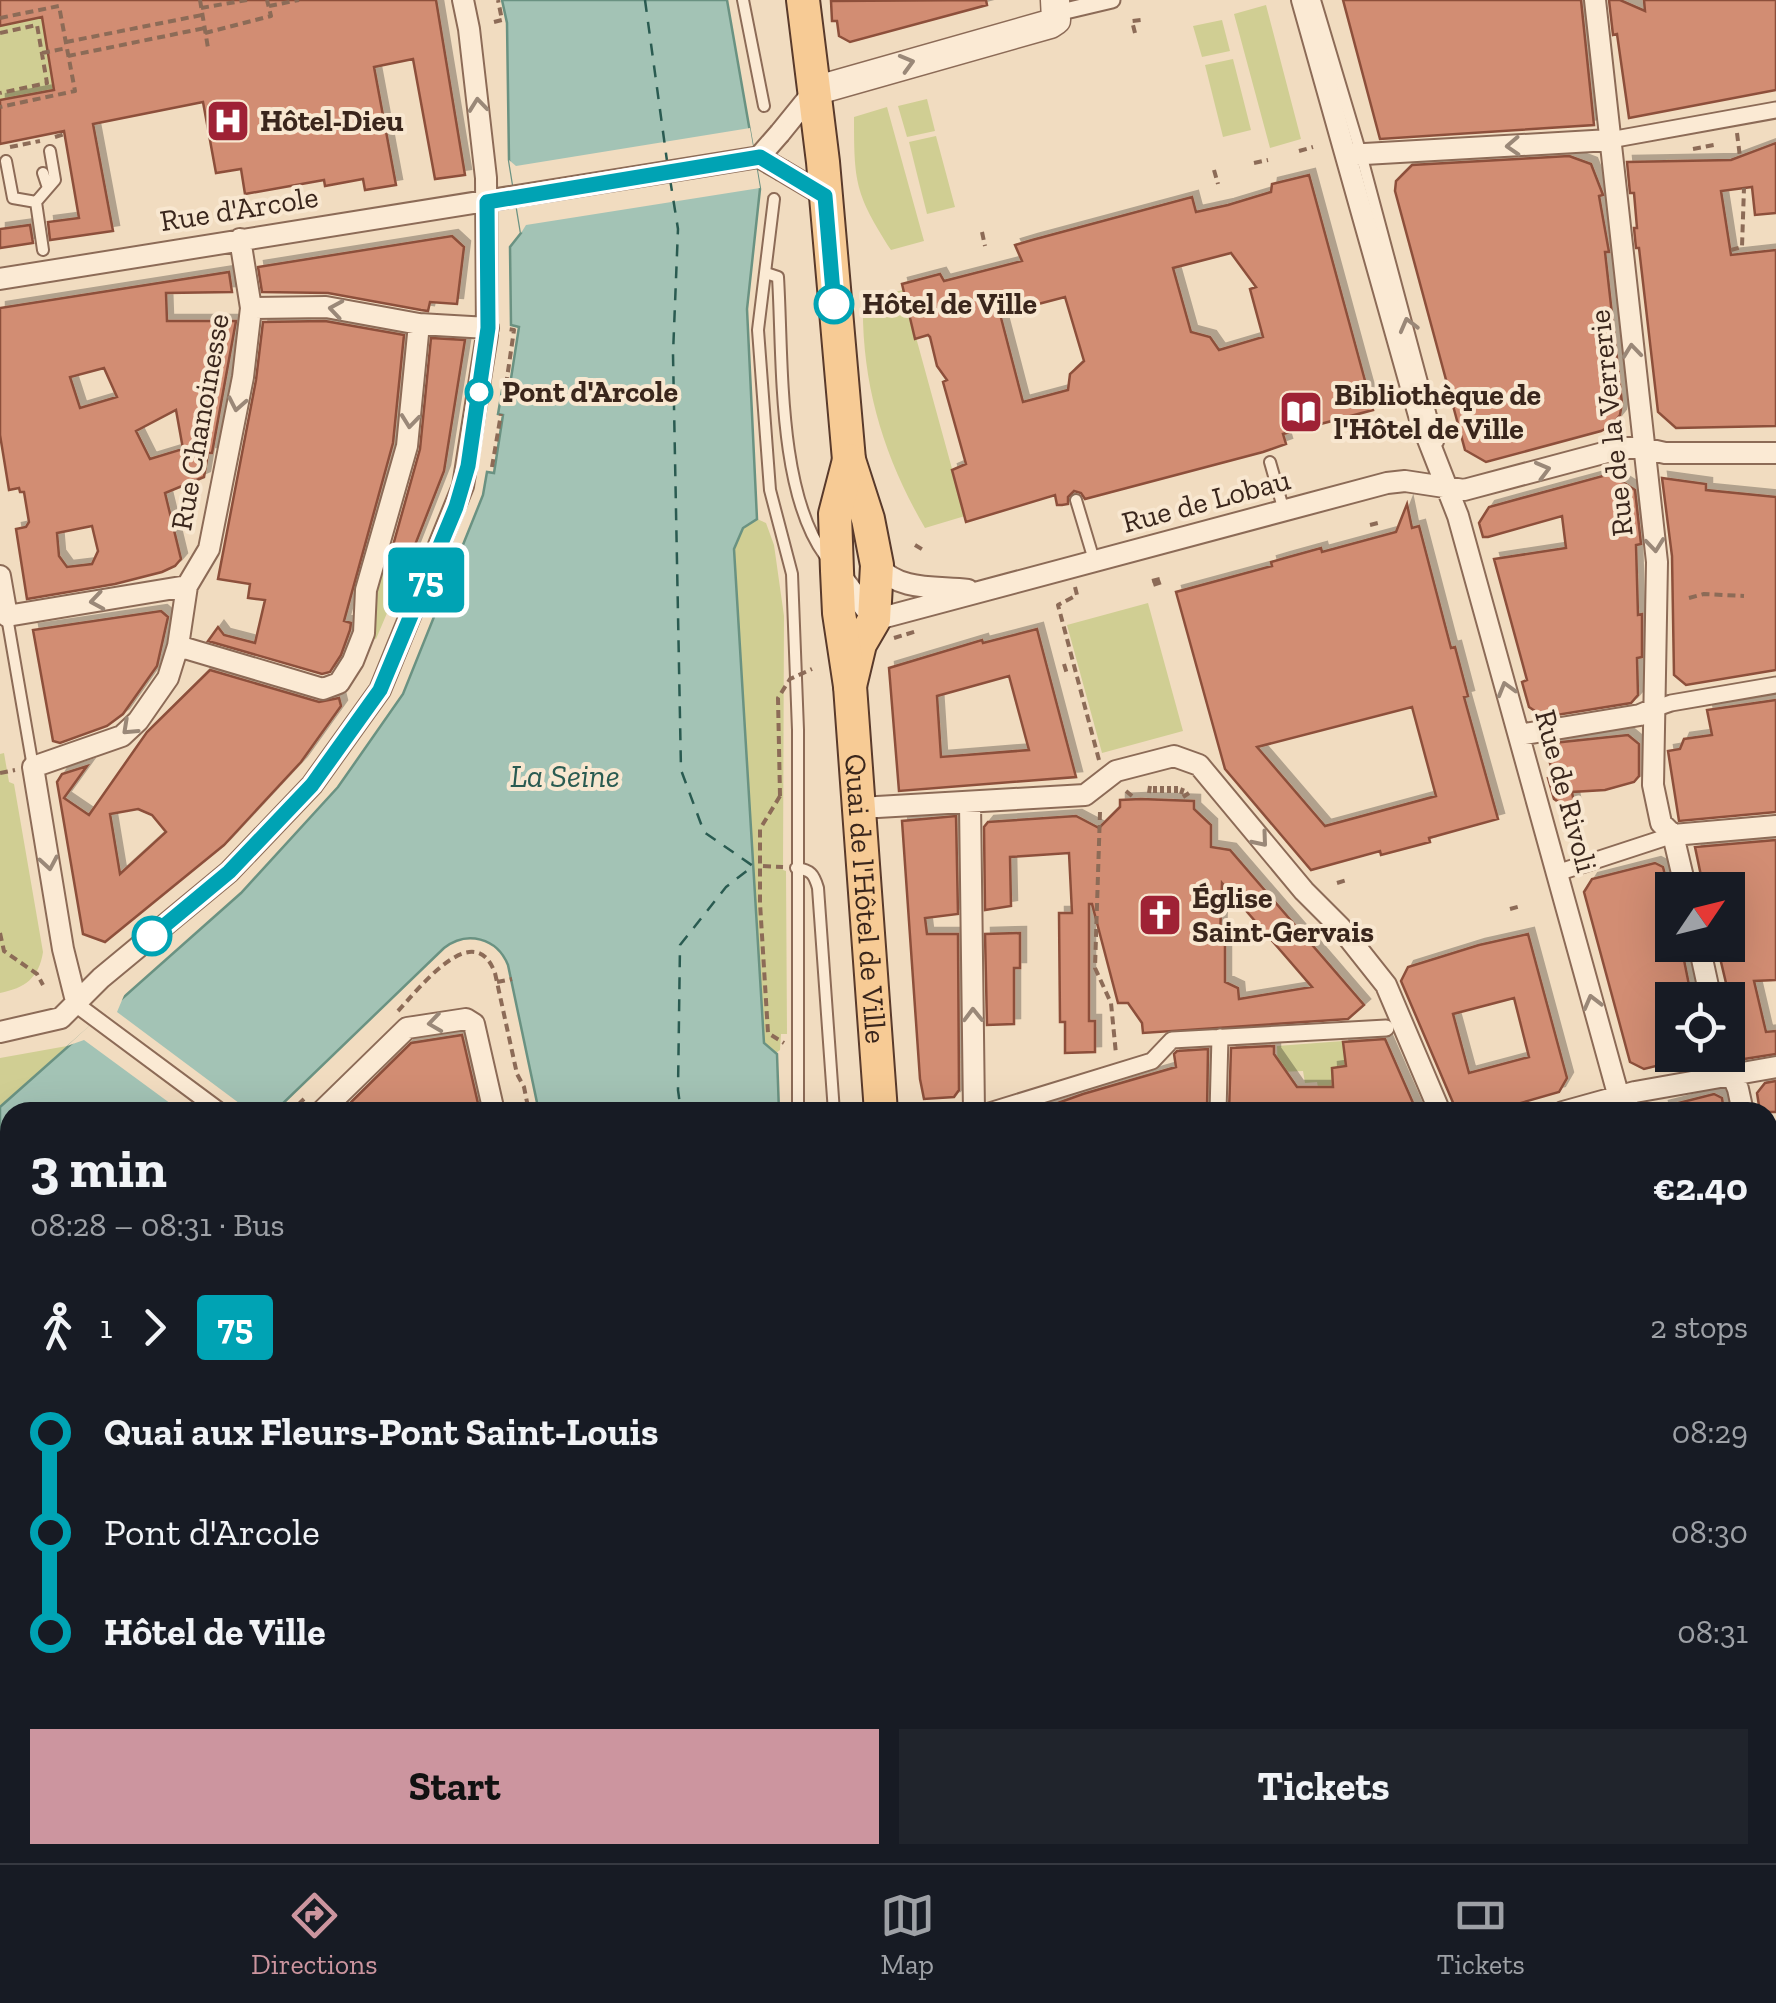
<!DOCTYPE html>
<html lang="en">
<head>
<meta charset="utf-8">
<style>
  :root { --surface:#171b24; --page:#20242c; --text:#f1f3f6; --muted:#9ea1a6; --line:#363941; --accent:#cc959f }
  body { margin:0; font-family:"Zilla Slab",serif; background:var(--page); color:var(--text); height:100vh; display:flex; flex-direction:column; font-size:38px; white-space:nowrap }
  * { box-sizing:border-box; margin:0 }
  p { font-size:32px; color:var(--muted) }
  .icon { flex:none; width:55px; height:55px; fill:none; stroke:currentColor; stroke-width:2; stroke-linecap:round; stroke-linejoin:round }
  .map { position:relative; flex:1; overflow:hidden }
  .panel { position:absolute; left:0px; top:1102px; width:1778px; height:762px; display:flex; flex-direction:column; background:var(--surface); border-radius:30px 30px 0 0; box-shadow:0 10px 40px #0002 }
  .panel>* { flex:none }
  .badge { padding:0 20px; border-radius:8px; font-size:35px; line-height:65px }
  .needle { width:65px; rotate:55deg }
  .tools { position:absolute; left:1655px; top:872px; display:grid; gap:20px }
  .tools a { display:grid; place-items:center; width:90px; height:90px; border-radius:0px; background:var(--surface); box-shadow:0 10px 40px #0002; font-size:50px }
  .map>.badge { position:absolute; translate:-50% -50%; box-shadow:0 0 0 5px #fff }
  .legs { display:flex; align-items:center; gap:15px; height:110px; padding:0 30px; font-size:32px }
  .legs p { margin-inline-start:auto }
  .head { display:flex; align-items:center; justify-content:space-between; height:170px; padding:0 30px }
  h1 { font-size:55px; font-weight:800; line-height:75px }
  .primary-button { display:flex; gap:20px; margin-top:auto; padding:20px 30px }
  .primary-button a { flex:1; height:115px; border-radius:0px; background:var(--accent); color:#111; font-size:40px; font-weight:800; line-height:115px; text-align:center }
  .primary-button a+a { background:var(--page); color:var(--text) }
  ul { padding:0 30px; list-style:none }
  li { display:flex; align-items:center; gap:35px; height:100px; font-size:38px }
  li i { display:grid; place-items:center; width:15px; height:100%; margin:0 12px; background:currentColor }
  li i::after { content:''; width:25px; height:25px; margin:-12px; border:8px solid; border-radius:50%; background:var(--surface) }
  li p { margin-inline-start:auto }
  li:first-child i { background:linear-gradient(#0000 50%,currentColor 0) }
  li:last-child i { background:linear-gradient(currentColor 50%,#0000 0) }
  .tabs { display:flex; justify-content:space-around; align-items:center; height:140px; border-top:2px solid var(--line); background:var(--surface); font-size:28px; color:var(--muted) }
  .tabs a { display:grid; justify-items:center; gap:5px }
  .tabs .on { color:var(--accent) }
  .map>svg:first-child { display:block }
  .green { fill:#d0ce93 }
  .water { fill:#a3c3b5; stroke:#6a9282; stroke-width:2.5 }
  .pier { fill:#f1dcc0 }
  .lines { fill:none; stroke-linecap:round; stroke-linejoin:round }
  .ferry { stroke:#2a5b51; stroke-width:2.5; stroke-dasharray:12 10; stroke-linecap:butt }
  .building { fill:#d28d73; stroke:#8d503b; stroke-width:2.5; fill-rule:evenodd; filter:url(#shadow) }
  .service-casing { stroke:#8c6b57; stroke-width:14 }
  .pedestrian-casing { stroke:#8c6b57; stroke-width:19 }
  .minor-casing { stroke:#8c6b57; stroke-width:24 }
  .tertiary-casing { stroke:#8c6b57; stroke-width:31 }
  .primary-casing { stroke:#593a2b; stroke-width:36 }
  .path { stroke:#8c6b57; stroke-width:4; stroke-dasharray:8 5; stroke-linecap:butt }
  .service { stroke:#fbead4; stroke-width:10 }
  .pedestrian { stroke:#fbead4; stroke-width:15 }
  .minor { stroke:#fbead4; stroke-width:20 }
  .tertiary { stroke:#fbead4; stroke-width:28 }
  .primary { stroke:#f7cb95; stroke-width:32 }
  .minor-bridge-casing { stroke:#8c6b57; stroke-width:24; stroke-linecap:butt }
  .path-bridge { stroke:#8c6b57; stroke-width:4; stroke-dasharray:8 5; stroke-linecap:butt }
  .minor-bridge { stroke:#fbead4; stroke-width:20 }
  .oneway { stroke:#9a8878 }
  .line-1-casing { stroke:#fff; stroke-width:22 }
  .line-1 { stroke:#00a3b4; stroke-width:15 }
  .stop-1-dot { fill:#fff; stroke:#00a3b4; stroke-width:5 }
  .labels { text-anchor:middle; stroke-width:8; stroke-linejoin:round; paint-order:stroke }
  .poi-label { font-size:30px; font-weight:bold; fill:#3a261c; stroke:#f8e7d0; text-anchor:start }
  .street-label { font-size:30px; fill:#3a261c; stroke:#f8e7d0 }
  .stop-label { font-size:30px; font-weight:bold; fill:#3a261c; stroke:#f8e7d0; text-anchor:start }
  .water-label { font-size:32px; font-style:italic; fill:#2a5b51; stroke:#f8e7d0 }
</style>
</head>
<body>
<div class="map">
<svg width="1776" height="1863" viewBox="0 0 1776 1863">
  <defs>
    <filter id="shadow"><feDropShadow dx="6" dy="-6" stdDeviation="0" flood-color="#0004"/></filter>
  </defs>
  <rect width="100%" height="100%" fill="#f1dcc0"/>
  <path class="green" d="M1266,5L1301,139L1270,148L1234,14Z
    M42,17L54,90L0,100V26Z
    M1222,20L1230,51L1202,57L1193,26Z
    M1233,59L1251,130L1223,137L1205,65Z
    M927,99L935,131L907,137L898,106Z
    M887,107L924,241L891,250C855,194 854,182 854,117Z
    M936,136L955,207L927,214L909,142Z
    M903,290L965,516L925,528C883,456 861,382 863,299Z
    M757,519L766,523L774,545L784,616L783,870L786,871L787,1034H781L780,1050L776,1053L764,1044L734,549L743,528Z
    M381,566L404,573L376,639L370,637L371,601Z
    M1148,603L1183,731L1102,753L1067,625Z
    M4,753L9,782L14,784L43,952C39,978 25,988 0,993V754Z
    M1343,1041L1345,1066L1333,1087H1318L1317,1082L1305,1083L1303,1071L1278,1072L1277,1046Z
    M67,1046L0,1107V1058Z"/>
  <path class="water" d="M502,0H727L760,189L747,309L757,519L743,528L734,549L764,1043L777,1054L779,1112H539L508,965C497,938 467,930 444,948L274,1112H10V1492L5,1517L10,1547V1855H104L105,1863H0V1107L241,893L338,787L403,694L483,495L487,472L494,473L503,415L498,414L503,385H510L519,327L511,325L510,247L521,233L509,160L507,23Z
    M647,1855H853L854,1863H648Z"/>
  <path class="pier" d="M750,128L760,188L526,225L521,233L509,160L516,166Z
    M125,993L117,1012L251,1112H182L84,1040L67,1046Z
    M685,1855L692,1863L748,1858L749,1855L758,1858L858,1855L859,1863H682Z"/>
  <g class="lines">
    <path class="ferry" d="M645,0L667,161
      M670,179L678,229L673,354L681,770L704,832L753,866L726,887L680,945L678,1090L681,1112
      M777,1855L778,1863"/>
  </g>
  <path class="building" d="M0,0H436L465,175L435,179L413,59L374,67L396,185L365,190L363,179L325,186L324,180L245,194L241,169L216,173L203,102L93,124L113,231L50,240L48,222L79,218L64,131L0,144V100L54,90L42,17L0,26Z
    M986,0L987,5L850,42L839,36L837,21H832L831,1Z
    M1343,0H1581L1594,125L1380,139Z
    M1609,0H1620L1645,11L1644,0H1776V90L1629,118L1617,34L1613,35Z
    M1776,143V213L1755,215L1752,187L1721,191L1731,255L1776,250V426L1676,428L1658,412L1639,248H1636L1634,228H1637L1634,193H1630L1627,162L1731,160Z
    M1569,156L1591,164L1603,195L1599,196L1609,252H1605L1622,403L1620,415L1612,425L1601,431L1486,462L1465,450L1395,191L1396,181L1412,165Z
    M1309,175L1373,410L1283,434L1286,444L1263,452L1085,499L1081,493L1074,491L1068,497V504L1062,505H1057L1055,495L966,522L952,470L966,464L943,382L947,380L937,366L930,337L928,335L915,339L902,284L940,274L944,281L1022,261L1015,245L1032,240L1192,197L1196,212L1228,205L1271,192L1272,184ZM1231,253L1256,287L1250,289L1263,337L1219,350L1210,337L1191,332L1173,268ZM1065,297L1084,361L1070,374L1068,390L1023,402L1000,314Z
    M30,225L33,243L0,248V229Z
    M452,236L464,247L457,304L430,302L428,311L421,310L328,293L262,292L258,267Z
    M229,272L232,292L166,293L167,321H236L212,453H208L204,477L165,493L181,559L175,566L162,572L115,584L27,599L16,529L26,527L29,522L24,492H20L19,488L9,490L0,435V308ZM104,368L117,397L80,408L70,377ZM176,410L183,449L150,459L136,431ZM92,526L98,551L92,564L67,567L59,556L57,533Z
    M325,321L404,335L393,443L344,621L351,623L350,630L341,655L330,672L322,674L208,641L218,627L224,635L255,643L265,600L248,598L250,584L218,579L256,380L263,322Z
    M431,338L465,340L444,471L404,573L387,567L420,449Z
    M1610,474L1635,490L1641,544L1636,545L1638,615L1642,614V657L1637,658L1638,695L1631,703L1544,717L1529,707L1522,682L1527,680L1494,559L1566,548L1562,516L1488,537H1483L1479,523L1489,507Z
    M1662,478L1706,484V490L1776,497V670L1686,685L1674,675L1672,556Z
    M1407,504L1412,528L1419,526L1451,648L1455,647L1468,696L1464,697L1498,819L1429,838L1430,842L1381,855L1380,851L1311,870L1225,769L1176,592L1272,566L1271,562L1285,558L1321,548L1322,552L1396,532ZM1412,707L1436,796L1325,826L1257,747Z
    M161,611L168,617L157,666L123,714L107,726L60,743L53,741L33,630Z
    M1037,629L1076,777L899,791L889,668L982,640L983,643ZM1009,676L1029,750L941,757L937,696Z
    M210,670L319,702L339,698L341,706L301,762L224,845L105,942L83,934L57,782L62,774L87,766L64,798L89,815L147,732ZM138,809L152,815L166,832L120,874L110,814Z
    M1776,700V812L1679,821L1668,751L1680,749L1684,739L1712,735L1707,710Z
    M1628,735L1639,744V776L1634,782L1605,790L1572,792L1576,814L1554,799L1548,778L1554,777L1547,753L1553,743Z
    M1141,799L1194,801V809L1211,825V847L1230,850L1364,1005L1348,1019L1143,1033L1142,1023L1128,1003H1118L1092,904H1089V1021H1095V1052L1065,1053V1022H1060L1059,913H1072L1069,853L1010,857L1011,906L985,910L984,827L988,822L1076,816L1099,828L1120,807V800ZM1222,883L1287,958L1312,987L1239,999L1238,988L1225,982V946L1220,937Z
    M956,816L958,914L925,918L927,934H958L959,1090L954,1097L924,1099L920,1079L902,821Z
    M1776,840V980L1754,981L1766,1032L1776,1031V1054L1744,1059L1717,945H1728V890H1704L1695,847Z
    M1655,863L1663,867L1672,903V945H1681L1692,1000H1672V1062L1644,1069L1630,1062L1584,892L1592,879Z
    M1020,933V968H1014V1024L987,1025L985,934Z
    M1528,934L1567,1078L1559,1092L1489,1112H1457L1401,981L1408,967L1479,945ZM1514,998L1529,1057L1469,1073L1453,1014Z
    M462,1035L480,1112H341L411,1043Z
    M1385,1039L1417,1112H1229L1231,1048L1274,1046V1054L1297,1087H1333L1332,1068L1346,1066L1343,1042Z
    M1208,1049L1207,1112H1042L1041,1109L1083,1094L1176,1067L1174,1054L1177,1051Z
    M1776,1081V1112H1760L1757,1093L1765,1083Z
    M1714,1094L1722,1098L1724,1112H1664L1663,1107Z"/>
  <g class="lines">
    <defs>
      <path id="service" d="M743,0L764,106
        M1315,0L1361,154L1438,442
        M6,161L13,198L36,202
        M43,173L48,188
        M774,199L758,330L770,490L792,574L798,730V1112
        M43,250L36,202L55,180L50,151
        M766,273L778,277C783,358 777,490 825,556
        M1270,462L1284,511
        M1076,500L1094,560
        M7,617L33,767
        M796,868C811,870 814,874 818,888L834,1112"/>
      <path id="pedestrian" d="M1057,13L1112,0
        M1610,140L1776,110
        M1654,709L1671,703L1776,685
        M1557,873L1673,835
        M77,1005L221,1112
        M986,1112L1152,1061L1172,1040L1386,1028
        M1218,1112L1220,1037
        M1745,1855L1748,1863"/>
      <path id="minor" d="M1302,0L1420,419L1458,516L1623,1112
        M1595,0L1657,562L1653,785L1661,823L1673,835
        M780,133L814,91
        M1347,155L1610,140
        M783,171L825,196
        M0,279L759,157
        M251,308L326,307L419,324L488,328
        M877,565C899,592 937,586 968,590
        M840,575L874,620L1387,483L1405,481L1464,490L1622,448H1643L1665,453H1776
        M0,576L7,616L187,586
        M178,646L323,689L339,683L353,661L364,633L366,590L407,446L419,324
        M1519,735L1640,715L1654,709
        M970,803L974,1112
        M860,808L1085,795L1116,771L1174,756L1199,765L1304,891L1340,927L1386,985L1440,1112
        M1673,835L1776,826
        M1673,835L1686,890
        M1699,945L1711,1000
        M77,1005L63,949L33,767L122,736L138,721L168,678L178,646L187,586L209,549L243,377L251,308L240,239
        M0,1032L61,1018L101,978L229,872L312,785L380,690L463,486L487,335L486,178L469,29L463,0
        M1724,1055L1738,1089L1743,1112
        M321,1112L407,1028L466,1019L474,1024L494,1112
        M1563,1112L1635,1092L1776,1067
        M1768,1216L1776,1265
        M1768,1386L1776,1384
        M1768,1625L1776,1622
        M1768,1645L1776,1677
        M1768,1797L1776,1794
        M120,1855L122,1863
        M390,1855L391,1863
        M619,1855L620,1863
        M1048,1855L1049,1863
        M1414,1855V1863
        M1086,1863L1168,1855"/>
      <path id="tertiary" d="M814,91L1050,24L1056,20L1055,0"/>
      <g id="primary">
        <path d="M803,0L823,162L849,460L868,519L877,565L874,620L860,644L850,686"/>
        <path id="s1" d="M849,460L835,514L837,571L839,613L850,686L881,1112"/>
        <path d="M960,1855L961,1863"/>
      </g>
    </defs>
    <use href="#service" class="service-casing"/>
    <use href="#pedestrian" class="pedestrian-casing"/>
    <use href="#minor" class="minor-casing"/>
    <use href="#tertiary" class="tertiary-casing"/>
    <use href="#primary" class="primary-casing"/>
    <path class="path" d="M200,0L208,48
      M269,6L299,0
      M201,8L247,0
      M0,18L59,6L75,91L0,107
      M494,22L502,20L498,0
      M0,33L37,25L47,83L0,93
      M205,33L271,16L267,0
      M1135,33L1132,21L1141,20
      M66,42L202,15
      M42,53L67,48
      M68,56L205,28
      M1737,133L1740,157
      M55,137L65,134
      M10,147L40,141
      M1693,149L1714,145
      M1299,151L1313,147
      M1254,163L1268,160
      M1214,170L1218,184
      M982,232L985,246
      M1731,250L1742,247L1744,188
      M506,385L514,330L508,329
      M1361,433L1376,428
      M492,467L501,414
      M1370,525L1382,522
      M915,545L925,551
      M1152,581L1160,579L1162,582L1153,585
      M1075,587L1077,595L1058,605L1099,760
      M1689,598L1704,594L1744,596
      M894,638L917,631
      M1064,664L1067,674
      M0,773L15,770
      M1155,786V793
      M1162,786V793
      M1126,791L1132,796
      M1149,793L1150,786
      M1169,793V786
      M1176,793V786
      M1181,794L1183,788
      M780,796L760,829V903L768,1033L784,1043
      M1183,797L1189,793
      M1100,812L1095,968L1111,1003L1116,1054
      M763,866L783,867
      M1337,883L1347,880
      M1510,909L1521,906
      M0,933L4,951L37,974L43,985
      M497,982L512,979
      M398,1011C418,990 474,916 495,973L517,1074L524,1087L529,1112
      M290,1112L304,1099
      M1768,1700L1776,1730
      M1768,1736L1776,1767
      M869,1855L870,1863
      M993,1855L996,1863"/>
    <use href="#service" class="service"/>
    <use href="#pedestrian" class="pedestrian"/>
    <use href="#minor" class="minor"/>
    <use href="#tertiary" class="tertiary"/>
    <use href="#primary" class="primary"/>
    <defs>
      <path id="minor-bridge" d="M780,133L759,157L783,171"/>
    </defs>
    <use href="#minor-bridge" class="minor-bridge-casing"/>
    <path class="path-bridge" d="M780,796L778,698L790,679L812,669"/>
    <use href="#minor-bridge" class="minor-bridge"/>
  </g>
  <defs><path id="oneway-chevron" d="M-2-3.5L2.5 0L-2 3.5" fill="none" stroke-width="1.6" stroke-linecap="round" stroke-linejoin="round" transform="scale(2.5)"/></defs>
  <g class="oneway">
    <use href="#oneway-chevron" transform="translate(907 63) rotate(-16)"/>
    <use href="#oneway-chevron" transform="translate(478 105) rotate(-96)"/>
    <use href="#oneway-chevron" transform="translate(1513 146) rotate(177)"/>
    <use href="#oneway-chevron" transform="translate(336 309) rotate(-171)"/>
    <use href="#oneway-chevron" transform="translate(1408 325) rotate(-105)"/>
    <use href="#oneway-chevron" transform="translate(1632 351) rotate(-96)"/>
    <use href="#oneway-chevron" transform="translate(237 404) rotate(101)"/>
    <use href="#oneway-chevron" transform="translate(410 421) rotate(96)"/>
    <use href="#oneway-chevron" transform="translate(1543 470) rotate(-15)"/>
    <use href="#oneway-chevron" transform="translate(1655 545) rotate(84)"/>
    <use href="#oneway-chevron" transform="translate(97 601) rotate(171)"/>
    <use href="#oneway-chevron" transform="translate(1506 689) rotate(-106)"/>
    <use href="#oneway-chevron" transform="translate(129 728) rotate(137)"/>
    <use href="#oneway-chevron" transform="translate(1261 840) rotate(50)"/>
    <use href="#oneway-chevron" transform="translate(49 863) rotate(80)"/>
    <use href="#oneway-chevron" transform="translate(1592 1002) rotate(-105)"/>
    <use href="#oneway-chevron" transform="translate(973 1015) rotate(-91)"/>
    <use href="#oneway-chevron" transform="translate(435 1023) rotate(172)"/>
  </g>
  <g class="lines">
    <defs>
      <path id="line-1" d="M152,936L229,872L312,785L380,690L456,507L468,466L488,328L487,202L760,157L825,196L834,304"/>
    </defs>
    <use href="#line-1" class="line-1-casing"/>
    <use href="#line-1" class="line-1"/>
  </g>
  <defs>
    <symbol id="hospital-square" viewBox="-11 -11 22 22"><rect x="-9" y="-9" width="18" height="18" rx="4" fill="#9f2235" stroke="#f8e7d0"/><path d="M-5-5h3v3.5h4V-5h3V5h-3V1.5h-4V5h-3Z" fill="#fff"/></symbol>
    <symbol id="library-square" viewBox="-11 -11 22 22"><rect x="-9" y="-9" width="18" height="18" rx="4" fill="#9f2235" stroke="#f8e7d0"/><path d="M-6-4Q-3-5.5-.7-3.5V5Q-3 3-6 4ZM6-4Q3-5.5 .7-3.5V5Q3 3 6 4Z" fill="#fff"/></symbol>
    <symbol id="church-square" viewBox="-11 -11 22 22"><rect x="-9" y="-9" width="18" height="18" rx="4" fill="#9f2235" stroke="#f8e7d0"/><path d="M-1.2-6h2.4v3.5h3.3v2.4h-3.3V6h-2.4V-.1h-3.3v-2.4h3.3Z" fill="#fff"/></symbol>
  </defs>
  <g fill-rule="evenodd">
    <use href="#hospital-square" x="203" y="96" width="50" height="50"/>
    <use href="#library-square" x="1276" y="387" width="50" height="50"/>
    <use href="#church-square" x="1135" y="890" width="50" height="50"/>
  </g>
  <g class="stop-1-dot">
    <circle cx="834" cy="304" r="18"/>
    <circle cx="479" cy="392" r="12"/>
    <circle cx="152" cy="936" r="18"/>
  </g>
  <g class="labels">
    <g class="poi-label">
      <text x="260" y="131">Hôtel-Dieu</text>
      <text x="1334" y="405">Bibliothèque de<tspan x="1334" dy="34">l'Hôtel de Ville</tspan></text>
      <text x="1192" y="908">Église<tspan x="1192" dy="34">Saint-Gervais</tspan></text>
    </g>
    <g class="street-label">
      <text transform="translate(239 209) rotate(-9)" y="10">Rue d'Arcole</text>
      <text transform="translate(200 422) rotate(-80)" y="10">Rue Chanoinesse</text>
      <text transform="translate(1611 423) rotate(-96)" y="10">Rue de la Verrerie</text>
      <text transform="translate(1206 501) rotate(-15)" y="10">Rue de Lobau</text>
      <text transform="translate(1566 791) rotate(75)" y="10">Rue de Rivoli</text>
      <text dy="10" stroke="none"><textPath href="#s1" startOffset="442">Quai de l'Hôtel de Ville</textPath></text>
    </g>
    <g class="stop-label">
      <text x="862" y="314">Hôtel de Ville</text>
      <text x="502" y="402">Pont d'Arcole</text>
    </g>
    <g class="water-label">
      <text x="565" y="787">La Seine</text>
    </g>
  </g>
</svg>
<div class="tools">
<a><svg class="needle" viewBox="-14 -14 28 28"><path d="M0-13l5 13h-10z" fill="#e53935"/><path d="M0 13l5-13h-10z" fill="#9ea1a6"/></svg></a>
<a><svg class="icon" aria-label="locate" viewBox="0 0 24 24"><circle cx="12" cy="12" r="6"/><path d="M12 2v4M12 18v4M2 12h4M18 12h4"/></svg></a>
</div>
<b class="badge" style="left:426px;top:580px;background:#00a3b4;color:#fff">75</b>
<section class="panel">
<div class="head"><div><h1>3 min</h1><p>08:28 – 08:31 · Bus</p></div><b>€2.40</b></div>
<div class="legs"><svg class="icon" aria-label="walk" viewBox="0 0 24 24"><circle cx="13" cy="4" r="2"/><path d="M13 8l-2 6 4 7M11 14l-3 7M7 12l3-4h3l4 4"/></svg>1<svg class="icon" aria-label="forward" viewBox="0 0 24 24"><path d="M9 5l7 7-7 7"/></svg><b class="badge" style="background:#00a3b4;color:#fff">75</b><p>2 stops</p></div>
<ul>
<li><i style="color:#00a3b4"></i><b>Quai aux Fleurs-Pont Saint-Louis</b><p>08:29</p></li>
<li><i style="color:#00a3b4"></i><span>Pont d'Arcole</span><p>08:30</p></li>
<li><i style="color:#00a3b4"></i><b>Hôtel de Ville</b><p>08:31</p></li>
</ul>
<div class="primary-button"><a>Start</a><a>Tickets</a></div>
</section>
</div>
<nav class="tabs">
<a class="on"><svg class="icon" aria-label="directions" viewBox="0 0 24 24"><path d="M12 3l9 9-9 9-9-9zM9 14v-3h6M13 9l2 2-2 2"/></svg>Directions</a>
<a><svg class="icon" aria-label="map" viewBox="0 0 24 24"><path d="M3 6l6-2 6 2 6-2v14l-6 2-6-2-6 2zM9 4v14M15 6v14"/></svg>Map</a>
<a><svg class="icon" aria-label="tickets" viewBox="0 0 24 24"><path d="M3 7h18v10H3zM15 7v10"/></svg>Tickets</a>
</nav>
</body>
</html>
